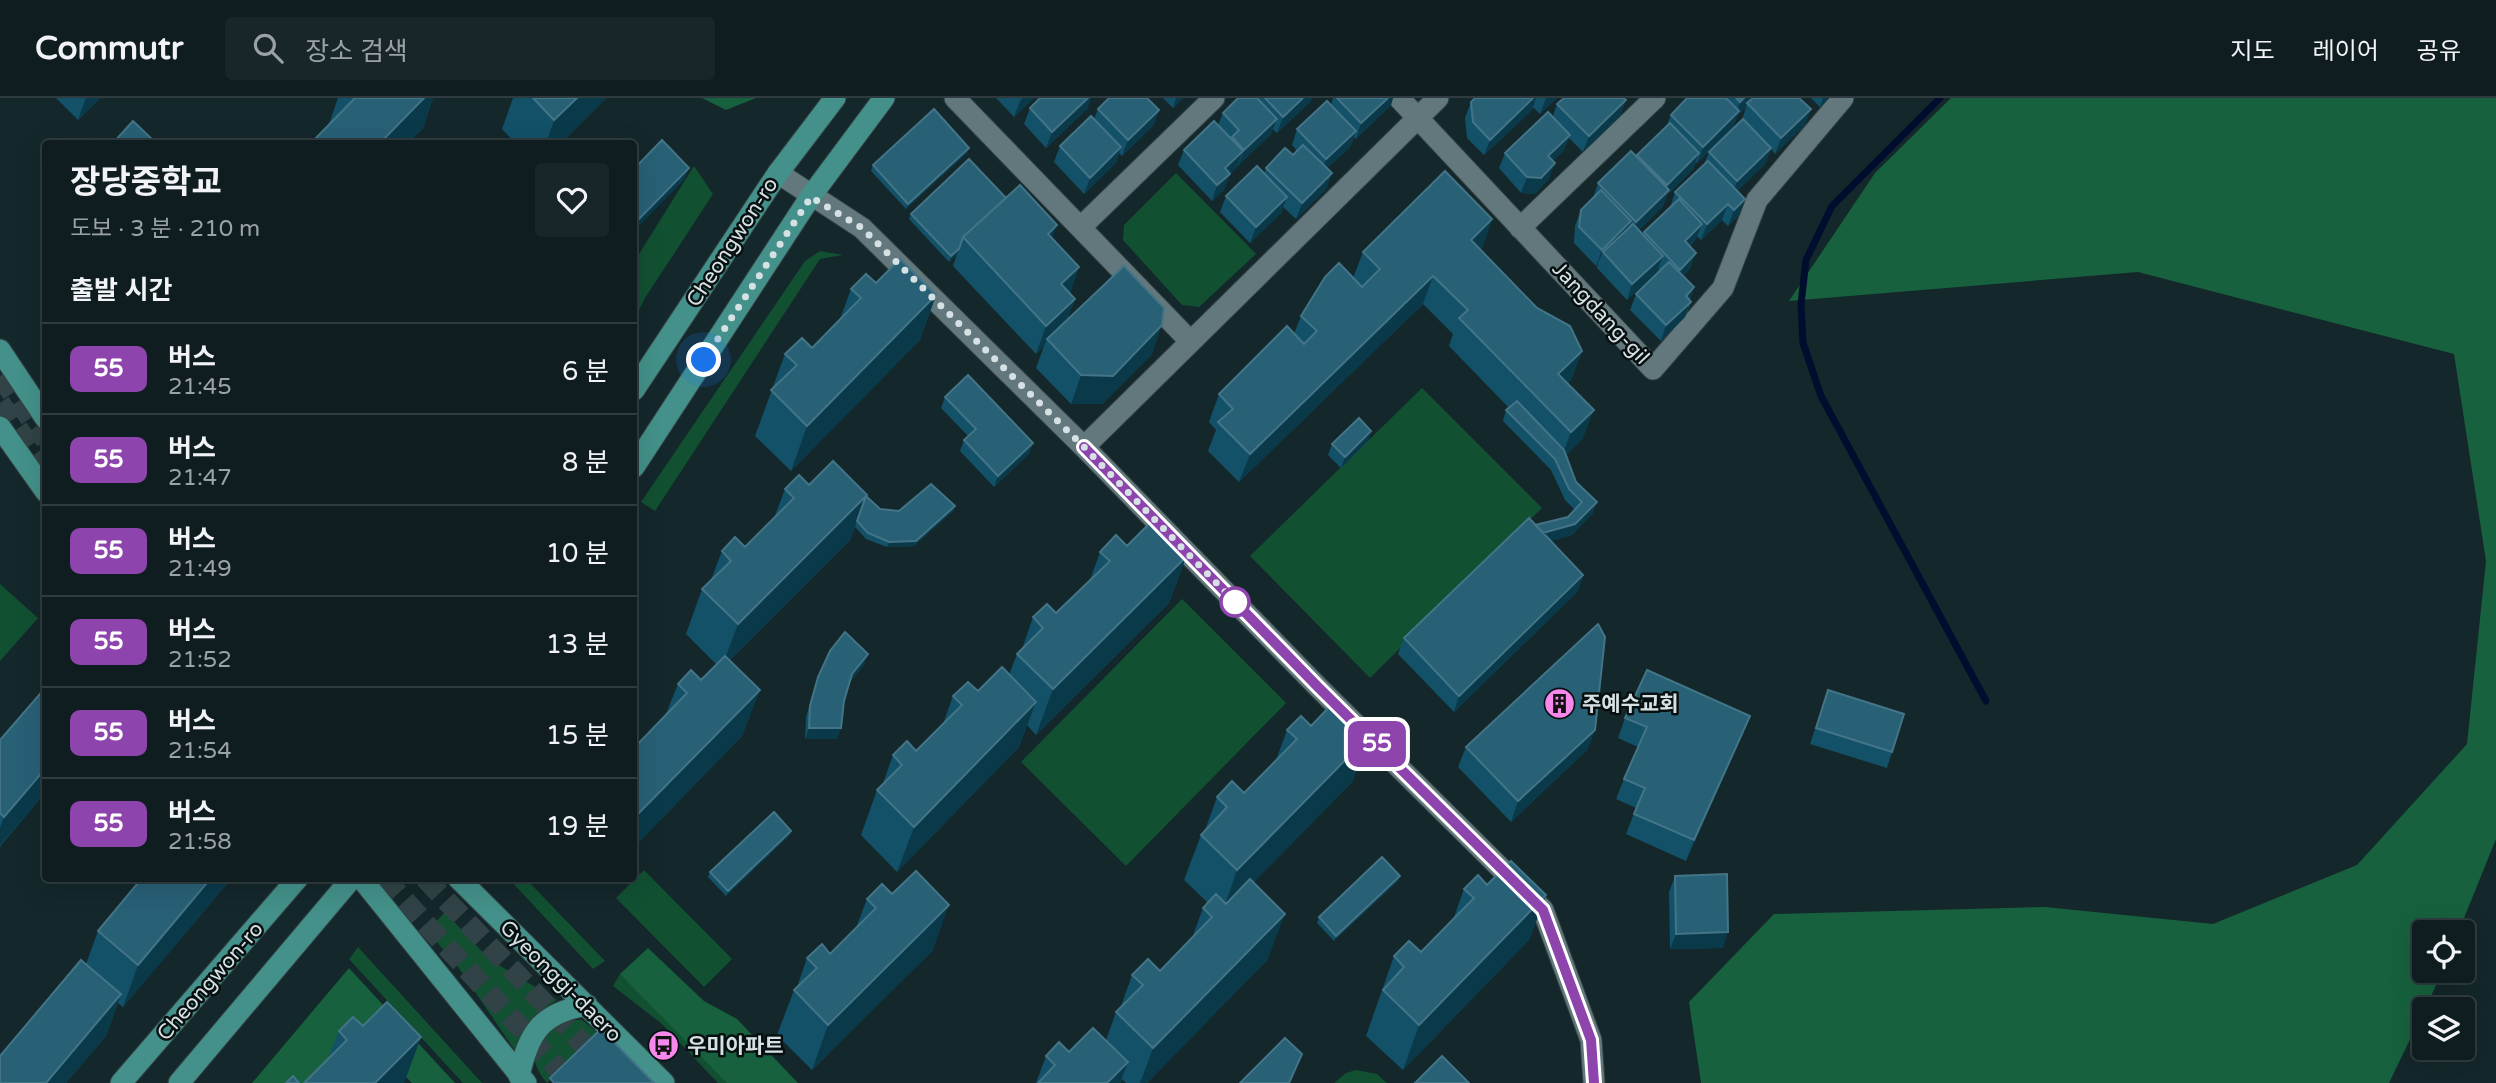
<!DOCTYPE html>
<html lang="ko">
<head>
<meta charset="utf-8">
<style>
  :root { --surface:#0f1d20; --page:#182629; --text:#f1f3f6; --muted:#9ba2a5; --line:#2f3b3e }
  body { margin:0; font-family:"Varela Round","Noto Sans KR",sans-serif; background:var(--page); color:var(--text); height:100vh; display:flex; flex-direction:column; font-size:26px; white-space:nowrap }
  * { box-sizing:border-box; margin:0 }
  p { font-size:23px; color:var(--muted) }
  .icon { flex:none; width:38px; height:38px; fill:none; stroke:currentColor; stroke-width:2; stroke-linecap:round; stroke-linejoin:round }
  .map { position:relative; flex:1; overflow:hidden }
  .drawer { position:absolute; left:42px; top:42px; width:595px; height:742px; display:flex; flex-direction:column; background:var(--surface); border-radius:7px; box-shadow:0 7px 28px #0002,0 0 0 2px var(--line) }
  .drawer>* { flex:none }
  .badge { padding:0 14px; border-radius:10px; font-size:24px; line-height:46px }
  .buttons { position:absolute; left:2412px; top:822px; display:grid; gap:14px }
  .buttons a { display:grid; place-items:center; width:63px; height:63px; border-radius:7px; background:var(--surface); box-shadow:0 7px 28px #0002,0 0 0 2px var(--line); font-size:35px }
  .you { position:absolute; width:35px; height:35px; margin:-18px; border:5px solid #fff; border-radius:50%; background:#1a73e8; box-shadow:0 0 0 10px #1a73e833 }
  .map>.badge { position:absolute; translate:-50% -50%; box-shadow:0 0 0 4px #fff }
  h2 { padding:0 28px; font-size:26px; line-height:63px }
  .round { display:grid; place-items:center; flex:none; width:74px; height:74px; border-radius:7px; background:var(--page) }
  .head { display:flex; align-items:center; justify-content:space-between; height:119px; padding:0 28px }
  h1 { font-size:33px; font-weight:700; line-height:52px }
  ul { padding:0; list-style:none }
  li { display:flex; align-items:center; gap:21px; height:91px; padding:0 28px; border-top:2px solid var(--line) }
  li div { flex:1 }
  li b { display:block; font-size:26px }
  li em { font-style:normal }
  li .badge { min-width:77px; font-weight:700; text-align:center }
  header { display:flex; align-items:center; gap:42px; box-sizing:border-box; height:98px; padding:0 35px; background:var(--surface); border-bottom:2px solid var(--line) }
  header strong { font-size:33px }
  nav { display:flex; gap:38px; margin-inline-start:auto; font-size:24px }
  .search { width:490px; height:63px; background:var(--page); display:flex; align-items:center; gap:18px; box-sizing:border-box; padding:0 24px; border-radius:7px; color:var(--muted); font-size:26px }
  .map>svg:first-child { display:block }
  .green { fill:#125032 }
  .forest { fill:#17613e }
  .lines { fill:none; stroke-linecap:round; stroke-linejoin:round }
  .stream { stroke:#000d2f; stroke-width:7 }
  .major-tunnel { stroke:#314346; stroke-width:21; stroke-dasharray:21 10; stroke-linecap:butt }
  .minor-casing { stroke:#344245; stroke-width:23 }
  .major-casing { stroke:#344245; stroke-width:23 }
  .minor { stroke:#63787c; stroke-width:21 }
  .major { stroke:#43918a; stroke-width:21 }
  .wall { fill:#135169; fill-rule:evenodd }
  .shaded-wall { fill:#0a3a4a }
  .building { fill:#286076; stroke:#437487; stroke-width:2 }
  .line-casing { stroke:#fff; stroke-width:16 }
  .line { stroke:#8e44ad; stroke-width:10 }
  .walk { stroke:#d5e1e3; stroke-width:7; stroke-dasharray:0 12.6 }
  .stop-dot { fill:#fff; stroke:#8e44ad; stroke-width:3.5 }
  .labels { text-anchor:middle; stroke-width:5; stroke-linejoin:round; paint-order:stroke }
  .street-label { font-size:21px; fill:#d5e1e3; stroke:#070f10 }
  .poi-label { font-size:21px; font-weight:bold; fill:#d5e1e3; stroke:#070f10; text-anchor:start }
</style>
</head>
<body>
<header>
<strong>Commutr</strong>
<div class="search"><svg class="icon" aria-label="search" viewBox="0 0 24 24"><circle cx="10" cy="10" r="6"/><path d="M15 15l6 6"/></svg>장소 검색</div>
<nav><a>지도</a><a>레이어</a><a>공유</a></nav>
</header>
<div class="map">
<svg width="2496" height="985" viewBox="0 0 2496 985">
  <rect width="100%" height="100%" fill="#14272a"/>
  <path class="green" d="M694,68L713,96L645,200L634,222V164Z
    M1176,75L1256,156L1199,209L1182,207L1123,142L1124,127Z
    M820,153L843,157L820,161L655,413L641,404L805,163Z
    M1422,290L1542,410L1370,580L1250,458Z
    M0,486L38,520L0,563Z
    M1182,501L1286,605L1126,768L1021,664Z
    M644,772L732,861L704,889L616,800Z
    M509,781H526L605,863L593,871Z
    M445,814L489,861L557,902C534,916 526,930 516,954L456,866L427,833Z
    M358,849L482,985H463L349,861Z
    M620,876L661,912L731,985H718L662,926L613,888Z
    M562,921L582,922L599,936L547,985C524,958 534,938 562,921Z
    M1356,972L1377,976L1387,985H1334L1346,975Z"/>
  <path class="forest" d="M702,0H756L726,12Z
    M1951,0H2496V741L2458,835H2424V873H2443L2389,985H1701L1689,904L1774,816L2045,809L2213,826L2357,767L2467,646L2486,463L2454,256L2138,174L1789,203L1875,75Z
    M648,850L704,903L737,921L798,985H727L620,876Z
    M349,870L455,985H412L360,934L309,985H252Z"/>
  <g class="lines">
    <path class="stream" d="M1940,0L1832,108L1806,162L1801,206L1803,245L1821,298L1986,603"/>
    <path class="major-tunnel" d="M0,278L46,342
      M0,305L46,371
      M384,780L571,985
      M425,780L620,985"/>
    <defs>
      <path id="minor" d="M955,0L1190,243
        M1399,0L1653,271L1723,190L1757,102L1843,0
        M778,75L862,130L1084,349L1318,589L1543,812L1591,942L1594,985
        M1081,129L1214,0
        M1520,130L1655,0
        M1084,349L1438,0"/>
      <path id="major" d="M0,252L46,321
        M634,292L778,75L835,0
        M0,329L46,394
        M634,369L811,98L884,0
        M361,780L526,985
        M458,780L664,985
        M519,978C529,934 541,915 587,907
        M121,985L298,780
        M179,985L352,780"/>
    </defs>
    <use href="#minor" class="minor-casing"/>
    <use href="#major" class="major-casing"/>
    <use href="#minor" class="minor"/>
    <use href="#major" class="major"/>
  </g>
  <path class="wall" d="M56,0H100L78,22Z
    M338,0H433L423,30L407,46H310L329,26Z
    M513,0H606L560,46H516L502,31Z
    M996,0H1034L1014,19Z
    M1163,0H1183L1173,10Z
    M1238,0H1312L1310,4L1277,35L1273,31L1271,36L1238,68V67L1237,69L1230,76L1224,92L1212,103L1178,67L1184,52L1218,27L1223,15Z
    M1333,0H1393L1391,7L1356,41L1354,39L1350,49L1327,70L1332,75L1326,91L1296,121L1283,109L1281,115L1250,145L1220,114L1226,98L1264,75L1266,70L1293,57L1297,53L1292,47L1297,31L1331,7Z
    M1475,0H1557L1540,16L1533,9L1532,12L1484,57L1467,40L1465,20L1471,4Z
    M1687,0H1799L1811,11L1805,27L1775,56L1771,51L1765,66L1737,93L1739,117L1728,128L1722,122L1701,142L1697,138L1696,141L1690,148V171L1683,178L1694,189L1690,202L1691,204L1685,219L1661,243L1630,212L1636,196L1660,173L1658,171L1657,174L1627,202L1597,170L1598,165L1596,168L1574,145L1575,128L1581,112L1593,100L1598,85L1637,59V57L1666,29L1671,17ZM1746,9L1742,22L1709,54L1704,66L1675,94L1670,110L1644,134L1643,137L1639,132L1663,108L1667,97L1693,71L1696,64L1697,65L1733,29L1738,17Z
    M1811,0H1829L1820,9Z
    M1626,2L1620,18L1583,54L1569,40L1564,52L1553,63L1549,81L1535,96L1521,95L1499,70L1505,55L1553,18L1557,6Z
    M1030,10H1088L1046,50L1024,26Z
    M1098,11L1159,12L1153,28L1122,58L1119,55L1116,65L1084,96L1054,64L1060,48L1094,21Z
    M969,50L967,55L906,111L871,73L873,67Z
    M1006,100L1053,140L1079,169L1070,195L1075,201L1067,222L1152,256L1102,306H1071L1036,270L1044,248L1036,256L953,168L957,156L949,164L909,121L911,116Z
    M1492,121L1482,150L1480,151L1537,210L1582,253L1571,282L1568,285L1583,340L1566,357L1576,384L1593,415L1572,437L1550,443L1583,477L1578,493L1454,614L1398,556L1404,540L1535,427L1568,419L1575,412L1565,402L1551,372L1503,323L1506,312L1509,310L1449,248L1453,236L1423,206L1239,384L1208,353L1216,332L1209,324L1219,296L1294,236L1301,218L1353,180L1363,154Z
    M876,185L936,197L920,242L791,373L755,338L785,256L812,250L840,221L851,191Z
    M945,299L1033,345L1029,356L994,389L960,353L964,342L968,338L941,310Z
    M1371,333L1368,343L1341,370L1328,357L1332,346Z
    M785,391L866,398L880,411L899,413L955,408L953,413L914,448L887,449L866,441L855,429L850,442L730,562L743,637L634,749V648L635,649L666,616L678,586L701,582L716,566L686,536L702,491L711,482L722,453L745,449L774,420Z
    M1127,448L1186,459L1169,505L1036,637L1027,627L1019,649L897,774L861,737L877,692L882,688L893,657L916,653L943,626L953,598L978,593L1009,577L1017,556L1022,551L1033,519L1056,515L1090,482L1100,454Z
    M864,567L849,585L844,603L841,630L837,641H805L806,619L818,579Z
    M46,589V694L1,747L0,750V642Z
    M1828,592L1892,654L1887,670L1810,646Z
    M1750,618L1742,638L1686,763L1626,736L1636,710L1616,701L1624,681L1638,649L1618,640L1625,620Z
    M1287,632L1353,683L1253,785L1268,861L1147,985H1126L1122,981L1120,985H1036L1046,958L1069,954L1106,942L1116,914L1120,911L1132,877L1160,873L1192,840L1203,810L1208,805L1184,782L1201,737L1205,732L1217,699L1244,695L1276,662Z
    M1595,632L1587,652L1511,724L1458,669L1466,649Z
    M791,733L789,738L726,798L708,779L710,774Z
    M1675,778L1723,850L1670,851L1669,794Z
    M142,780H232L123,909L118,905L106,938L66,985H0L86,866L98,833Z
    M1398,783L1334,843L1317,825L1319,819Z
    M1487,787L1546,797L1529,842L1403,972L1366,938L1394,858L1421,854L1453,822L1464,791Z
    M867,801L933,852L812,972L777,937L794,892L797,889L807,860L830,856L856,830Z
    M363,928L421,939L404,985H304L328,961L339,933Z"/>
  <path class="shaded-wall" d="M86,0H100L78,22Z
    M424,0H433L423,30L407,46H379Z
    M577,0H606L560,46H546L554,22Z
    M1023,0H1034L1014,19L1020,3Z
    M1088,0H1091L1088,10L1046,50L1052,34Z
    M1176,0H1183L1173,10Z
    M1303,0H1312L1310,4L1277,35L1283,19Z
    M1388,0H1393L1391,7L1356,41L1361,25Z
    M1533,0H1536L1532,12L1484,57L1490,42Z
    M1546,0H1557L1540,16Z
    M1744,0H1755L1747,5L1746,9L1738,17L1733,29L1697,65L1703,49L1736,17L1740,4Z
    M1823,0H1829L1820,9Z
    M1626,2L1620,18L1583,54L1589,38Z
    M1811,11L1805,27L1775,56L1781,40Z
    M1159,12L1153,28L1122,58L1128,42Z
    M1277,21L1271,36L1238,68L1244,52Z
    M1356,33L1350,49L1320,77L1326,61Z
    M1570,37L1564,52L1542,74L1548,58Z
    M1121,49L1116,65L1084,96L1090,80Z
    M969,50L967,55L906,111L908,106Z
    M1771,50L1765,66L1731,99L1737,83Z
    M1243,53L1237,69L1219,86L1225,70Z
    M1699,55L1693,71L1667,97L1663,108L1631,140L1636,124L1663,97L1667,87Z
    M1555,65L1549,81L1535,96L1521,95L1527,79Z
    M689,70L685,81L634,133V126Z
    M1332,75L1326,91L1296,121L1302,105Z
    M1230,76L1224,92L1212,103L1217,87Z
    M1287,99L1281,115L1250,145L1256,129Z
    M1745,101L1739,117L1728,128L1734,112Z
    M1728,106L1722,122L1701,142L1707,126Z
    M1492,121L1482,150L1461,170L1471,142Z
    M1631,123L1626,139L1603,154L1598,165L1596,168L1602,152Z
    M1702,126L1696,141L1679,159L1685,143Z
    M1057,127L1047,156L1048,136Z
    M959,151L957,156L949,164L951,158Z
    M1696,155L1690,171L1674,188L1680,172Z
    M1663,158L1657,174L1627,202L1632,186Z
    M1079,169L1069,198L1061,186Z
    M1433,178L1423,206L1239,384L1250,356Z
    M1694,189L1685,219L1661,243L1666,227L1686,198Z
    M936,197L920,242L791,373L807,328Z
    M1075,201L1064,229L1047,241L1044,248L1036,256L1046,228Z
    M1162,227L1152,256L1102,306H1071L1081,277Z
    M1582,253L1571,282L1548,304L1558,276Z
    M1594,312L1583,340L1560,363L1571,334Z
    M1371,333L1368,343L1341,370L1345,359Z
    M1033,345L1029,356L994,389L998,378Z
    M867,397L850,442L721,571L738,526Z
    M1597,404L1593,415L1572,437L1534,448L1538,437Z
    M955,408L953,413L914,448L887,449L889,444Z
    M1186,459L1169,505L1036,637L1053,591Z
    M1583,477L1578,493L1454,614L1459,598Z
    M868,556L864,567L848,586L852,576Z
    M760,592L743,637L634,749V720Z
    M1036,604L1019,649L897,774L914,729Z
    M1750,618L1742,638L1686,763L1694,742Z
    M809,630H841L837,641H805Z
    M1595,632L1587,652L1511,724L1518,703Z
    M1369,638L1353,683L1221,818L1237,772Z
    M46,670V694L0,747V730L4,719Z
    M791,733L789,738L726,798L728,793Z
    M1400,778L1398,783L1334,843L1336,838Z
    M211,780H232L123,909L138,867Z
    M1546,797L1529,842L1403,972L1419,927Z
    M949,807L933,852L812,972L828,927Z
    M1285,816L1268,861L1147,985H1140L1153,950Z
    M1728,834L1723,850L1670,851L1676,836Z
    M121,896L106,938L66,985H46Z
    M421,939L404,985H375Z
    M1128,964L1120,985H1107Z"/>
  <path class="building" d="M355,0H424L379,46H310Z
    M533,0H577L554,22Z
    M1040,0H1088L1052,34L1030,10Z
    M1109,0H1147L1159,12L1128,42L1098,11Z
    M1238,0H1257L1277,21L1244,52L1232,39L1239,32L1223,15Z
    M1265,0H1303L1283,19Z
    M1337,0H1388L1361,25Z
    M1475,0H1533L1490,42L1473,24L1471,4Z
    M1564,0H1623L1626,2L1589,38L1557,6Z
    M1687,0H1726L1739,13L1703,49L1671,17Z
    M1736,0H1744L1740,4Z
    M1753,0H1799L1811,11L1781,40L1747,5Z
    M1327,3L1356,33L1326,61L1297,31Z
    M934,11L969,50L908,106L873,67Z
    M1548,14L1570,37L1548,58L1555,65L1541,80L1527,79L1505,55Z
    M1091,18L1121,49L1090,80L1060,48Z
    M1743,21L1771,50L1737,83L1709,54Z
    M133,23L157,46H112Z
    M1214,23L1243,53L1225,70L1230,76L1217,87L1184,52Z
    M1670,25L1699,55L1667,87L1637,57Z
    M95,41L100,46H91Z
    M662,42L689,70L634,126V71Z
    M1303,47L1332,75L1302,105L1266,70L1285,50L1293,57Z
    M1631,53L1669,92L1636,124L1598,85Z
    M969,61L1006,100L963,139L959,151L951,158L911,116Z
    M1708,63L1745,101L1734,112L1728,106L1707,126L1675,94Z
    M1257,68L1287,99L1256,129L1226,98Z
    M1445,73L1492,121L1471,142L1537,210L1570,228L1582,253L1558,276L1594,312L1571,334L1459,220L1468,212L1433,178L1250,356L1218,324L1233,311L1219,296L1287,228L1304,246L1317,233L1301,218L1325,179L1339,165L1362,189L1380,171L1363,154Z
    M1020,87L1057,127L1048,136L1079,169L1061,186L1075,201L1046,228L963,139Z
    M1601,92L1631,123L1602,152L1579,129L1581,112Z
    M1679,101L1702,126L1685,143L1696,155L1680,172L1644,134Z
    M1633,126L1663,158L1632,186L1603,154Z
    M900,161L936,197L807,328L771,292L797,267L785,256L802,240L812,250L861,200L851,191L866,176L876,185Z
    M1669,164L1694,189L1686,198L1691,204L1666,227L1636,196Z
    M1124,168L1164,210L1162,227L1113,278L1081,277L1047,241Z
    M968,277L1033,345L998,378L964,342L976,331L945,299Z
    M1517,303L1564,352L1576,384L1597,404L1575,426L1543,435L1535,427L1568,419L1582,404L1569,391L1555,361L1506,312Z
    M1359,320L1371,333L1345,359L1332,346Z
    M833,363L867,397L738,526L702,491L731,463L722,453L735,439L745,449L794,400L785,391L799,377L809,387Z
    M931,386L955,408L916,443L889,444L868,435L857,423L866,398L880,411L899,413Z
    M1529,420L1583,477L1459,598L1404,540Z
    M1151,424L1186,459L1053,591L1017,556L1043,530L1033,519L1047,506L1056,515L1110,463L1100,454L1116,437L1127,448Z
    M1598,526L1605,539L1595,632L1518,703L1466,649Z
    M845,534L868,556L852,576L844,603L841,630H809L810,608L818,579L830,553Z
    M725,558L760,592L634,720V648L635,649L687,595L678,586L691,572L701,582Z
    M1002,569L1036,604L914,729L877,692L902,667L893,657L907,643L916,653L962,607L953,598L968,584L978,593Z
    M1647,572L1750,618L1694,742L1634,716L1645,690L1624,681L1647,629L1625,620Z
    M46,589V670L4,719L0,715V642Z
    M1828,592L1904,616L1892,654L1816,630Z
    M1334,604L1369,638L1237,772L1201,737L1227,709L1217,699L1232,683L1244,695L1297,641L1287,632L1301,618L1311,628Z
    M774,714L791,733L728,793L710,774Z
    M1382,759L1400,778L1336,838L1319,819Z
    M1511,763L1546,797L1419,927L1383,892L1404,869L1394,858L1409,843L1421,854L1474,800L1464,791L1478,777L1487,787Z
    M916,773L949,807L828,927L794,892L817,870L807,860L822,846L830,856L876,810L867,801L882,786L892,796Z
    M1727,776L1728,834L1676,836L1675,778Z
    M142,780H211L138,867L98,833Z
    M1250,781L1285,816L1153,950L1116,914L1143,887L1132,877L1148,861L1160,873L1212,819L1203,810L1216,796L1226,806Z
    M81,862L121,896L46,985H0V958Z
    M387,904L421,939L375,985H304L347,942L339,933L353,919L363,928Z
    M1093,930L1128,964L1107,985H1038L1055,967L1046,958L1059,944L1069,954Z
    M601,931L654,985H554L550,980Z
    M1285,940L1302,956L1289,985H1240Z
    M1442,958L1469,985H1415Z
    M293,978L299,985H286Z"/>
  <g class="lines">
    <defs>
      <path id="line" d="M1084,349L1318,589L1543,812L1591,942L1594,985"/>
    </defs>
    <use href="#line" class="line-casing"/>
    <use href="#line" class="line"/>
    <path class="walk" d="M704,262L811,99L862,130L1084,349L1235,504"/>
  </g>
  <defs>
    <symbol id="building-disc" viewBox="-11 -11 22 22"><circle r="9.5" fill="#f788eb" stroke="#070f10"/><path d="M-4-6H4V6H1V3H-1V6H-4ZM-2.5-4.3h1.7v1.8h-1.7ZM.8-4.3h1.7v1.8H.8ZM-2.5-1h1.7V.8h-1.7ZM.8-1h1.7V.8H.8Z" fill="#111"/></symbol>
    <symbol id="bus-disc" viewBox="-11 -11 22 22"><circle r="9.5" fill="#f788eb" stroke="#070f10"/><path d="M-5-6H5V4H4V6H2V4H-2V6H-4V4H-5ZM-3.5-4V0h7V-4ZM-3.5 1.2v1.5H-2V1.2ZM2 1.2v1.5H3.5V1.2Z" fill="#111"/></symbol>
  </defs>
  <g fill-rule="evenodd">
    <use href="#building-disc" x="1542" y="588" width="35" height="35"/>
    <use href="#bus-disc" x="646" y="930" width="35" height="35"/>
  </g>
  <circle class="stop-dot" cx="1235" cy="504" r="14"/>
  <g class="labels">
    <g class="street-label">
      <text transform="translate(732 144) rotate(-57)" y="7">Cheongwon-ro</text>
      <text transform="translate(1601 215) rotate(47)" y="7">Jangdang-gil</text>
      <text transform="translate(210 883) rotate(-49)" y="7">Cheongwon-ro</text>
      <text transform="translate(561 883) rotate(45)" y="7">Gyeonggi-daero</text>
    </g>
    <g class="poi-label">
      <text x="1582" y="613">주예수교회</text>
      <text x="687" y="955">우미아파트</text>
    </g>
  </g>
</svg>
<div class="buttons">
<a><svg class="icon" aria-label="locate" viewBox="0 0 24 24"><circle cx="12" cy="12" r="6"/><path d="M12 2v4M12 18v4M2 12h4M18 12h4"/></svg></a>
<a><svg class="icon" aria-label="layers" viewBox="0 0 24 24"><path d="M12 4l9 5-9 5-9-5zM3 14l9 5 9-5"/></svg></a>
</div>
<div class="you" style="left:704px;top:262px"></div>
<b class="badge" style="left:1377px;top:646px;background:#8e44ad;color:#fff">55</b>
<section class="drawer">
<div class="head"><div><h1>장당중학교</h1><p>도보 · 3 분 · 210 m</p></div><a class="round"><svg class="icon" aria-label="heart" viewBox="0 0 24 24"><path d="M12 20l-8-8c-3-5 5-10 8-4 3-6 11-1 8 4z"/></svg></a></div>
<h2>출발 시간</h2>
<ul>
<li><span class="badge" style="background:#8e44ad;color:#fff">55</span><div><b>버스</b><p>21:45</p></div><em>6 분</em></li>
<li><span class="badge" style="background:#8e44ad;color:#fff">55</span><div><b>버스</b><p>21:47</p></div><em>8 분</em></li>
<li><span class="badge" style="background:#8e44ad;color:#fff">55</span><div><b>버스</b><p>21:49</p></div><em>10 분</em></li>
<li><span class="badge" style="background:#8e44ad;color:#fff">55</span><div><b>버스</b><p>21:52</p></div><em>13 분</em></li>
<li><span class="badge" style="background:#8e44ad;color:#fff">55</span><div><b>버스</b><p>21:54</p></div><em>15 분</em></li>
<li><span class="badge" style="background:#8e44ad;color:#fff">55</span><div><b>버스</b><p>21:58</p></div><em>19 분</em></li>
</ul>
</section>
</div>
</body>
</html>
